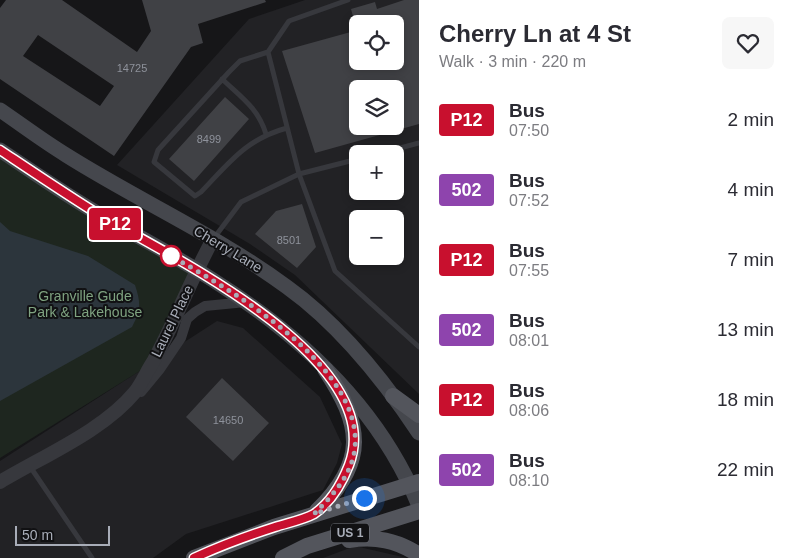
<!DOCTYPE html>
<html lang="en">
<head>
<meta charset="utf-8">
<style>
  :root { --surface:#fff; --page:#f7f7f7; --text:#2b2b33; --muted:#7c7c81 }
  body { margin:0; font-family:Arial,sans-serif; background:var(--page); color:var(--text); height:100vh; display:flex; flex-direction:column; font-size:19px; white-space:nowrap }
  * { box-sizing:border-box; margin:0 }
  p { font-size:16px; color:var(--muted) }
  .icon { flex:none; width:28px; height:28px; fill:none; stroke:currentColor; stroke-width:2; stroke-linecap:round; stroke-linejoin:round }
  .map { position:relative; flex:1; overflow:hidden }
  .panel { display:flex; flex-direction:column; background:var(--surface); width:375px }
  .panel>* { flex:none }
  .badge { padding:0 10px; border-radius:4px; font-size:18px; line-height:32px }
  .buttons { position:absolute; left:349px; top:15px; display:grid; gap:10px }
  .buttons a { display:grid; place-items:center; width:55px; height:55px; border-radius:8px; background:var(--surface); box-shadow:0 2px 8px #0003; font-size:25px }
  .scale { position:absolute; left:15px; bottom:12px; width:95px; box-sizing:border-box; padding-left:5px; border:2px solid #a8adb8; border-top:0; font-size:14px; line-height:18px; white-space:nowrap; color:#a8adb8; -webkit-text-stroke:4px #111113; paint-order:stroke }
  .you { position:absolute; width:25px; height:25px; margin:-12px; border:4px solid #fff; border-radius:50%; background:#1a73e8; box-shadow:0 0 0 8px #1a73e833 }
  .map>.badge { position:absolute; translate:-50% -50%; box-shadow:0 0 0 2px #fff }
  .round { display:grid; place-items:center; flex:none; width:52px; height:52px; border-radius:8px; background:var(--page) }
  .summary { display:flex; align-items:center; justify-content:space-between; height:85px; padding:0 20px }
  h1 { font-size:24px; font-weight:700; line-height:38px }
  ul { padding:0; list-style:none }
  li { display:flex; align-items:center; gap:15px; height:70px; padding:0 20px }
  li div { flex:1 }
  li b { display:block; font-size:19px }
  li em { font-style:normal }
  li .badge { min-width:55px; font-weight:700; text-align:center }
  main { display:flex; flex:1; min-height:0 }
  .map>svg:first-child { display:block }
  .built { fill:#222225; fill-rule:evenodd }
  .green { fill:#1e261f }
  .water { fill:#2c353c }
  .building { fill:#404145; fill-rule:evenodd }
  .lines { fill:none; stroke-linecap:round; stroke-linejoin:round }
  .service { stroke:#37383d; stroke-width:5 }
  .minor { stroke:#37383d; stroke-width:10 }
  .tertiary { stroke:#37383d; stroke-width:14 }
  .secondary { stroke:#45474d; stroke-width:15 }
  .primary { stroke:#53555c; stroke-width:16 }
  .line-casing { stroke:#fff; stroke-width:11 }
  .line { stroke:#c8102e; stroke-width:8 }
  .walk { stroke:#a8adb8; stroke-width:5; stroke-dasharray:0 9 }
  .stop-dot { fill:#fff; stroke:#c8102e; stroke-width:2.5 }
  .labels { text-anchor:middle; stroke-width:4; stroke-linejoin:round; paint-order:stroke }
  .number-label { font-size:11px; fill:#8e929b }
  .shield { fill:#111113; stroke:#7b7e86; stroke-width:1 }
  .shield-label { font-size:12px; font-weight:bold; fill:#a8adb8 }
  .street-label { font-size:14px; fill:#a8adb8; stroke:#111113 }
  .park-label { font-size:14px; fill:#7fa381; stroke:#111113 }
</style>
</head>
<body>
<main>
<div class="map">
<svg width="419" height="558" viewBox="0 0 419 558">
  <rect width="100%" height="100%" fill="#161618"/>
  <path class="built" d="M305,0H419V394L295,275L250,244L117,165L249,19ZM358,24H395V61H358ZM358,89H395V126H358ZM358,154H395V191H358ZM358,219H395V256H358Z
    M217,321L243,328L320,397L342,444L337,463L323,490L186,534L153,558H0V461Z
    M355,546L407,558H408H323Z"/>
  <path class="green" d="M0,145L196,270L151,364L0,458Z"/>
  <path class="water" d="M0,222L10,231L88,256L135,285C141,303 141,310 132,327L0,401Z"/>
  <path class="building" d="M6,0H62L137,52L151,31L142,0H265L266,2L198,24L203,43L191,47L114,156L0,79V8ZM38,35L114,86L100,106L23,56Z
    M404,0H419V124L315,153L282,51L358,30V61H395V24H355L351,9L375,2L377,9ZM358,89H395V126H358Z
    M225,97L249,119L194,181L169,159Z
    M302,204L316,247L297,268L255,234L276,211Z
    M222,378L269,423L233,461L186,417Z"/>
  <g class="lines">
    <path class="service" d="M348,0L289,21L268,52L299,174L335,271L419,347
      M268,52L240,61L229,72L158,150L154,162L195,196L201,192C229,163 246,139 287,128
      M222,79C241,97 258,108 266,134
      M378,154L419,143
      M214,238L241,202L299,174L358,159
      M29,465L92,558"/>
    <path class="minor" d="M141,392L160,369L181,338L187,319L195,312L205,306L246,302"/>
    <path class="tertiary" d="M0,482C43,456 103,431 135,392C142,383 147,371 153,362C175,322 191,279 213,239"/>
    <path class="secondary" d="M0,110C22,125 43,141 66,155C139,201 218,236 287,287C340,325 383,379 419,433
      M0,150C33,172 67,196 102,216C139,237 177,257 213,280C300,335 380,409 419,506"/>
    <path class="primary" d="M393,396L419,415
      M317,511C368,461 362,425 325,369
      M349,540C375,536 397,540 419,555
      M194,558L274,527L419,482
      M283,558L307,546L419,511"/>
  </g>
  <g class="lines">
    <defs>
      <path id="line" d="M0,150C33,172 67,195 101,216C172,257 389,361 349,465C342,483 330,503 314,514C303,520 287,523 275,527C247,536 220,546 194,558"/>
    </defs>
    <use href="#line" class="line-casing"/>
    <use href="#line" class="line"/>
    <path class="walk" d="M171,256L169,255C230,289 363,366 355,448C352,475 332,496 314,514L364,498"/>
  </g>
  <circle class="stop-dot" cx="171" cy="256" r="10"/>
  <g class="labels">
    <g class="number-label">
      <text x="132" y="72">14725</text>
      <text x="209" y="143">8499</text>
      <text x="289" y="244">8501</text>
      <text x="228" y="424">14650</text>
    </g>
    <rect class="shield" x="331" y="523.5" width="38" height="19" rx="4"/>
    <g class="shield-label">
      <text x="350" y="537">US 1</text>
    </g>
    <g class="street-label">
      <text transform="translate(228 249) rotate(31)" y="5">Cherry Lane</text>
      <text transform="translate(172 321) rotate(-64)" y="5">Laurel Place</text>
    </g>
    <g class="park-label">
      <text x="85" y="301">Granville Gude<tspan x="85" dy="16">Park &amp; Lakehouse</tspan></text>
    </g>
  </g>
</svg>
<div class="buttons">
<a><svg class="icon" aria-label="locate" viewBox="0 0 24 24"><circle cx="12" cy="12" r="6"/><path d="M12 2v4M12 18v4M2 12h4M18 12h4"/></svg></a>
<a><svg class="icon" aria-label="layers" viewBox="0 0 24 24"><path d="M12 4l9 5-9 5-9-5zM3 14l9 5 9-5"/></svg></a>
<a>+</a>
<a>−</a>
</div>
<div class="scale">50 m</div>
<div class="you" style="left:364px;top:498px"></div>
<b class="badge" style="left:115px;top:224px;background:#c8102e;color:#fff">P12</b>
</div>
<section class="panel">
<div class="summary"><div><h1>Cherry Ln at 4 St</h1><p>Walk · 3 min · 220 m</p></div><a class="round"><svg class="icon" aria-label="heart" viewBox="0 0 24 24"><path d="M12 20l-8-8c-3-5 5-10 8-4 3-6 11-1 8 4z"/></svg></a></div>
<ul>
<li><span class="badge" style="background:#c8102e;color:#fff">P12</span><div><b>Bus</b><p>07:50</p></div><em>2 min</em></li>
<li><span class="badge" style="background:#8e44ad;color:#fff">502</span><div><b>Bus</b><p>07:52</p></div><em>4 min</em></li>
<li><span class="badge" style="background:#c8102e;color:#fff">P12</span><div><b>Bus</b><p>07:55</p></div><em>7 min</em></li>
<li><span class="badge" style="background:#8e44ad;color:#fff">502</span><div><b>Bus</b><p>08:01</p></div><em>13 min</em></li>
<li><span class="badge" style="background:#c8102e;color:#fff">P12</span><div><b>Bus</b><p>08:06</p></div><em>18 min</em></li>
<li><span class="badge" style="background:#8e44ad;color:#fff">502</span><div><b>Bus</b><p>08:10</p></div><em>22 min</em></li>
</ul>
</section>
</main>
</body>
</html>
